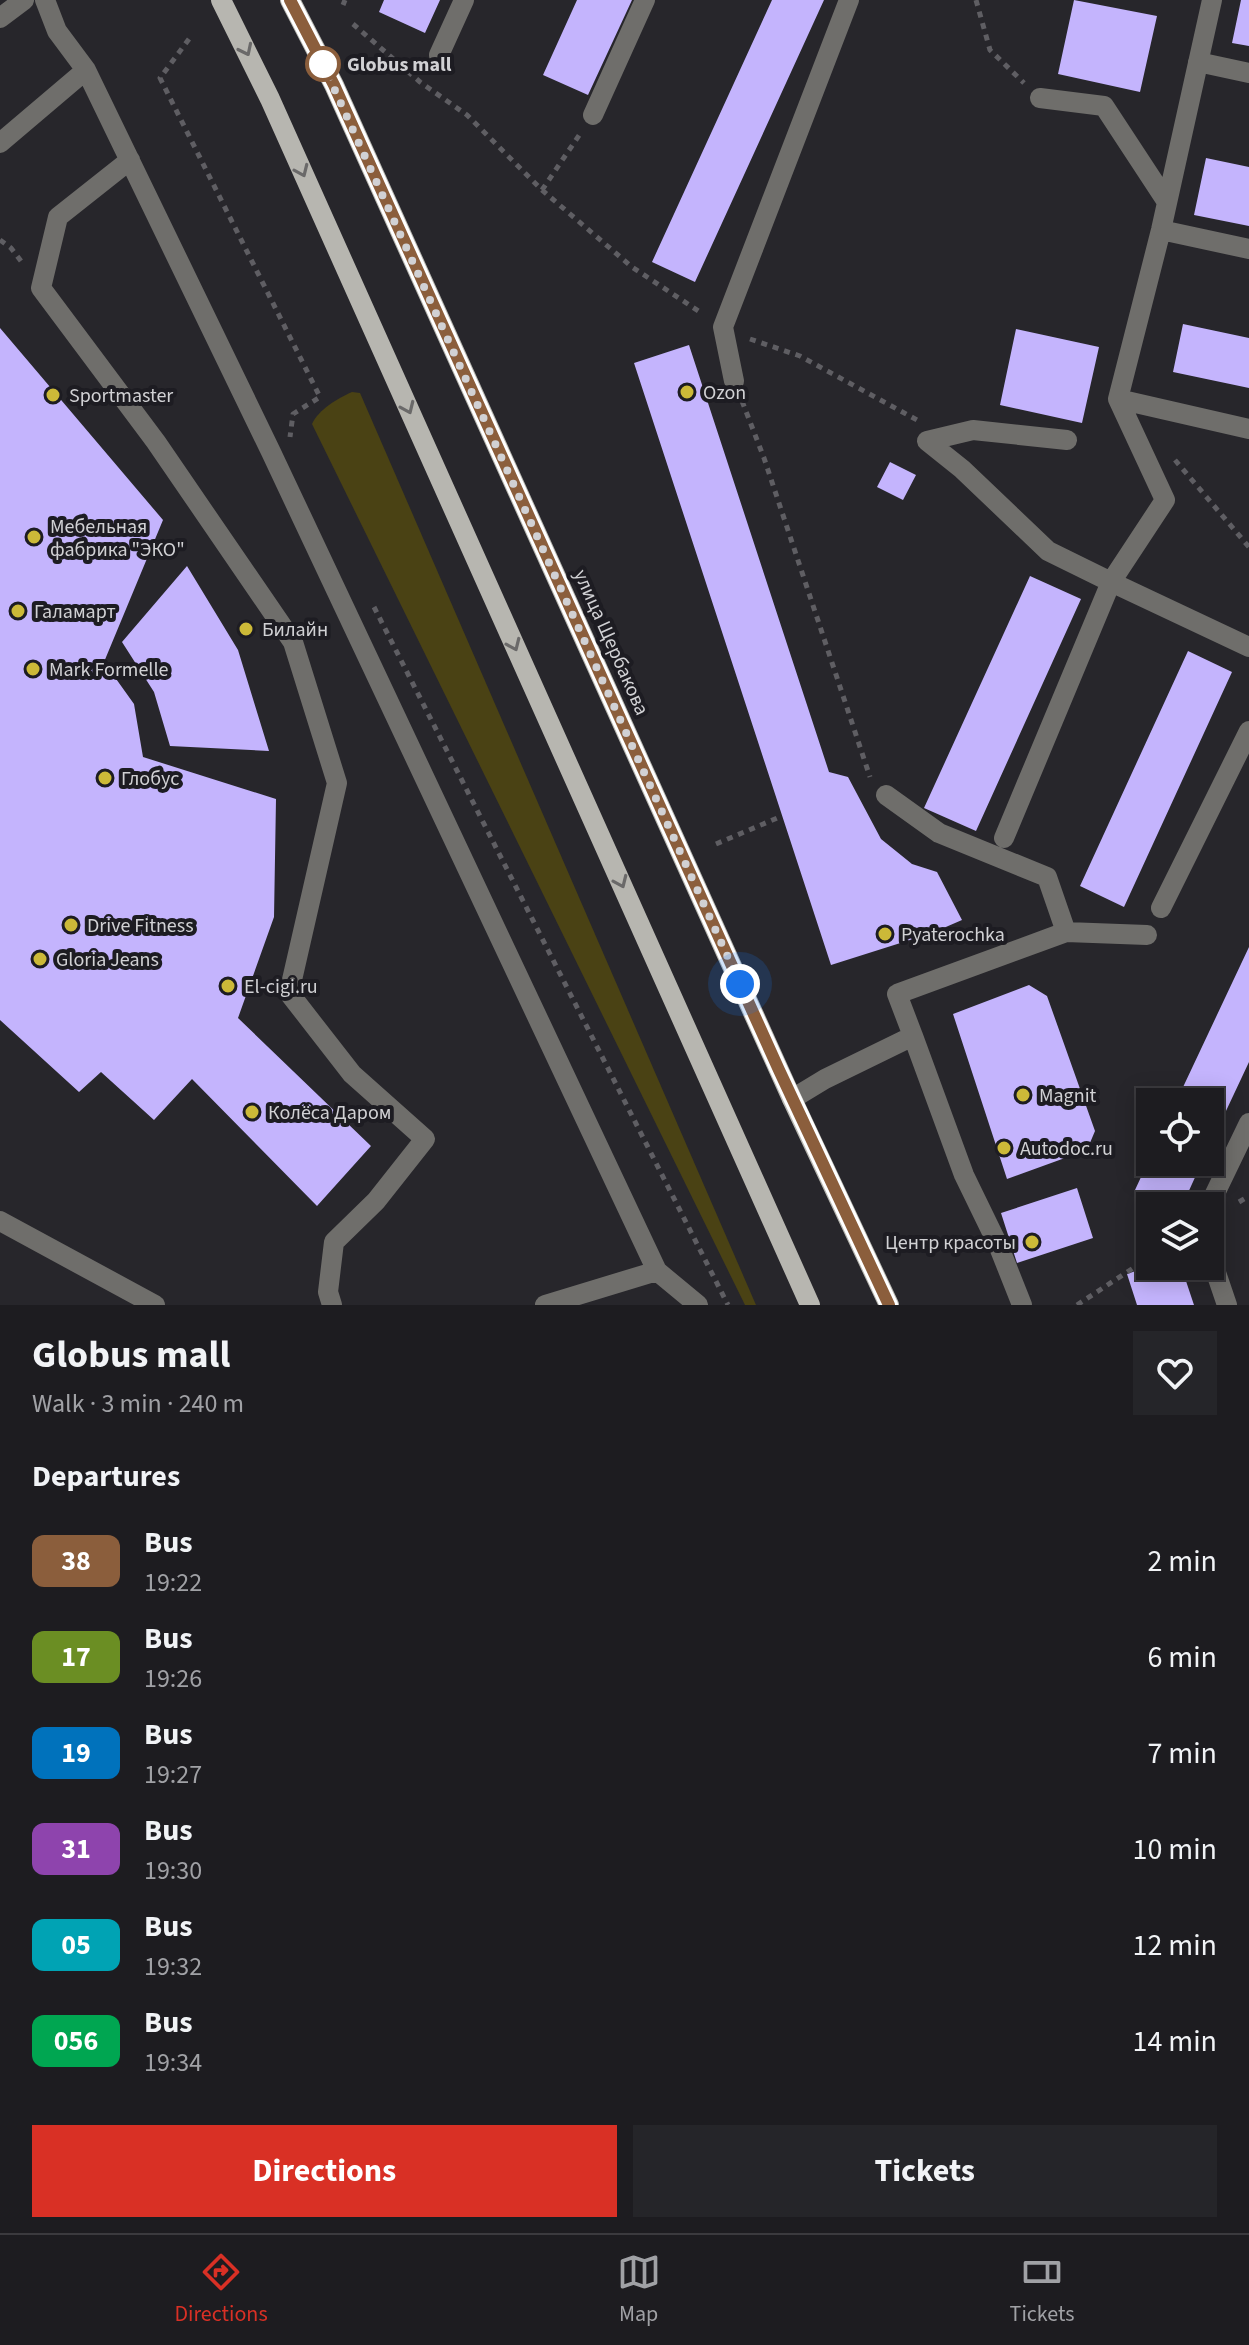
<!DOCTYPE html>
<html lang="en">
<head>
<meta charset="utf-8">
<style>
  :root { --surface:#1d1c20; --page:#252529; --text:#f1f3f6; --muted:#a0a1a5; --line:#3b3a3e; --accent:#d93025 }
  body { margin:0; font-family:"Source Sans 3",sans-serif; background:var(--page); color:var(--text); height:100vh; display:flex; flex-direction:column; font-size:30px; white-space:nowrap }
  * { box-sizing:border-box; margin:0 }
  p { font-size:26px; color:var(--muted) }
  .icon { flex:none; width:44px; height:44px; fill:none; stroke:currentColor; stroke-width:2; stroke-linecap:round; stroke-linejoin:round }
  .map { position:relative; height:1305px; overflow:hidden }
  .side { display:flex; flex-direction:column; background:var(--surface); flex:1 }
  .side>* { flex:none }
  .badge { padding:0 16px; border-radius:12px; font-size:28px; line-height:52px }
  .fabs { position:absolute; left:1136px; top:1088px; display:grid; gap:16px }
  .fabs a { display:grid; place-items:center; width:88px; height:88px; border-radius:0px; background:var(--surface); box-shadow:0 4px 20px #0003,0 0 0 2px var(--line); font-size:40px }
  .you { position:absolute; width:40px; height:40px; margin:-20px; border:6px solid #fff; border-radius:50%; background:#1a73e8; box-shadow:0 0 0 12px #1a73e833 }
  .map>.badge { position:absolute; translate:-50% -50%; box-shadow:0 0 0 4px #fff }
  h2 { padding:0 32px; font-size:30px; line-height:72px }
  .round { display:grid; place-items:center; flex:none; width:84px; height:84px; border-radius:0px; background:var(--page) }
  .summary { display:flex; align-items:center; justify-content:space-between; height:136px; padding:0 32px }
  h1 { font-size:38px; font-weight:700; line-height:60px }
  .primary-button { display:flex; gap:16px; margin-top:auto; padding:16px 32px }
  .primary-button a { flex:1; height:92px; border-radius:0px; background:var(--accent); color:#fff; font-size:32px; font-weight:700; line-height:92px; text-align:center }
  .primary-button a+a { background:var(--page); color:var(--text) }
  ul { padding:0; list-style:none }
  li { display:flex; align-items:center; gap:24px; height:96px; padding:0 32px }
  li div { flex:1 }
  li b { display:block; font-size:30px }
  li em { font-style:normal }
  li .badge { min-width:88px; font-weight:700; text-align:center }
  .menu { display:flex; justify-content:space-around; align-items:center; height:112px; border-top:2px solid var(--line); background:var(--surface); font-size:22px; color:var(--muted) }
  .menu a { display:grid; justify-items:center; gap:4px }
  .menu .current { color:var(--accent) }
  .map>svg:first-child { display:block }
  .green { fill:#4a4214 }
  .building { fill:#c4b4fd }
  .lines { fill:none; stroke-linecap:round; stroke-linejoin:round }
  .path { stroke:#5f5e63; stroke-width:5; stroke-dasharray:6 6; stroke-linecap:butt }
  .minor { stroke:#6f6e6b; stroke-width:20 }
  .major { stroke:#b7b6b0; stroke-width:20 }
  .oneway { stroke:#6a6969 }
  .line-casing { stroke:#fff; stroke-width:18 }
  .line { stroke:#8b5e3c; stroke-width:12 }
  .walk { stroke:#d1d1d4; stroke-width:8; stroke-dasharray:0 14.4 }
  .stop-dot { fill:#fff; stroke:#8b5e3c; stroke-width:4 }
  .poi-dot { fill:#ccb938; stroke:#1d1c22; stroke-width:3 }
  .labels { text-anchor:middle; stroke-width:8; stroke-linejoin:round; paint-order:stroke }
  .stop-label { font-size:20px; font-weight:bold; fill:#d1d1d4; stroke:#1d1c22; text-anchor:start }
  .poi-label { font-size:20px; fill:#d1d1d4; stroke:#1d1c22; text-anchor:start }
  .street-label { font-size:20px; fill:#d1d1d4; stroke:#1d1c22 }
</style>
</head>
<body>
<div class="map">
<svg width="1249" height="1305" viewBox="0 0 1249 1305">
  <rect width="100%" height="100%" fill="#27262b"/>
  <path class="green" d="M352,392L360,393L756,1305H745L312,424C319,409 337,399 352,392Z"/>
  <path class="building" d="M384,0H440L425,33L379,12Z
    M577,0H632L588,95L543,75Z
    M772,0H824L695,282L652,262Z
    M1074,0L1157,16L1140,92L1058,74Z
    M1241,0H1249V46L1232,43Z
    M1206,158L1249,167V226L1194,215Z
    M1183,324L1249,338V388L1173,372Z
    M0,328L163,520L104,662L134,704L143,757L276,799L274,917L238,1018L371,1146L317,1206L192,1079L154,1120L101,1072L79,1092L0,1020Z
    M1016,329L1099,347L1082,423L1000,405Z
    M689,345L829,772L848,777L881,839L912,864L937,872L962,920L932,933L831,965L634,363Z
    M890,462L916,475L903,500L877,487Z
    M187,566L238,650L269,751L170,746L154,692L122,642Z
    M1030,576L1081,599L976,831L924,808Z
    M1188,651L1232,672L1124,907L1080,886Z
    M1249,947V1062L1210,1145V1102H1176Z
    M1029,985L1047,996L1095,1131L1087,1150L1007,1179L953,1014Z
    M1148,1162H1202L1182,1206H1171L1135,1190Z
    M1077,1188L1093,1238L1017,1263L1001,1213Z
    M1150,1266H1181L1194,1305H1137L1127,1274Z"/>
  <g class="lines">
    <path class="path" d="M976,0L990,50L1024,83
      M343,5L345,0
      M353,24L420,82L467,115L542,190L632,267L703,314
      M189,39L160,78L320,397L293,414L290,437
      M542,190L582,131
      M0,240L11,248L24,265
      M750,339L800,356L917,420
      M742,401L764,458L870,777
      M1175,460L1249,547
      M374,607L728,1305
      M716,844L782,816
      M1239,1202L1249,1196
      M1077,1305L1150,1257"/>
    <path class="minor" d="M45,0L57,31L86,70L271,452L657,1271L698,1305
      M0,18L24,0
      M439,55L464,0
      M1198,62L1249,73
      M1040,98L1104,106L1167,202
      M593,115L645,0
      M0,143L86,70
      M130,160L58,217L41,288L156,442L293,642L337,783L289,993L352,1074L425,1139L376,1201L334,1242L328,1292L332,1305
      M1161,230L1249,249
      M734,381L723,327L849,0
      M1118,399L1161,230L1212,0
      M1249,429L1118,399L1165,500L1111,582L1249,647
      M886,795L939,833L1047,877L1066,932
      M1004,838L1111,582L1048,551L962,469L927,441L973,430L1067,440
      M1161,908L1249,731
      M913,1036L897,994L1066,932L1147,935
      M792,1099L825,1079L913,1036L964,1175L999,1247L1022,1305
      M1209,1206L1249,1123
      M0,1221L155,1305
      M1210,1255L1227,1305
      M545,1305L657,1271"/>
    <path class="major" d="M221,0L270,99L810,1305
      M290,0L334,85L792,1099L889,1305"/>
  </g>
  <defs><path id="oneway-chevron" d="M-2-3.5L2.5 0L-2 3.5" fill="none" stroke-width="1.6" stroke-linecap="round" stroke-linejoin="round" transform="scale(2)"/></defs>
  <g class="oneway">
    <use href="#oneway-chevron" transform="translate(246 50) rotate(64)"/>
    <use href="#oneway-chevron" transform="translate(302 171) rotate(66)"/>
    <use href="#oneway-chevron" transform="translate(408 408) rotate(66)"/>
    <use href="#oneway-chevron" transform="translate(514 645) rotate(66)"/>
    <use href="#oneway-chevron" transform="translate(621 882) rotate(66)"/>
  </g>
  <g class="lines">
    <defs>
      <path id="line" d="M290,0L334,85L779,1070L889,1305"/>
    </defs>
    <use href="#line" class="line-casing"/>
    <use href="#line" class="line"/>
    <path class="walk" d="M323,64L740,984"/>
  </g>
  <circle class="stop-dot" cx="323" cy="64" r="16"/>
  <g class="poi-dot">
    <circle cx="687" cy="392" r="8"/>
    <circle cx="53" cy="395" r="8"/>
    <circle cx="34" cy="537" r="8"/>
    <circle cx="18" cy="611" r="8"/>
    <circle cx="246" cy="629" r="8"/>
    <circle cx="33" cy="669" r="8"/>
    <circle cx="105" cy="778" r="8"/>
    <circle cx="71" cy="925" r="8"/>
    <circle cx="885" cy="934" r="8"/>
    <circle cx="40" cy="959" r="8"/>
    <circle cx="228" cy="986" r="8"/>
    <circle cx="1023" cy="1095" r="8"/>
    <circle cx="252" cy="1112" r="8"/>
    <circle cx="1004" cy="1148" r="8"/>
    <circle cx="1032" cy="1242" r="8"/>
  </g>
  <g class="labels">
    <g class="stop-label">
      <text x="347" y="71">Globus mall</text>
    </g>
    <g class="poi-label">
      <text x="703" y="399">Ozon</text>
      <text x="69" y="402">Sportmaster</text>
      <text x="50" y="533">Мебельная<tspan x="50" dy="23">фабрика "ЭКО"</tspan></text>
      <text x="34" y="618">Галамарт</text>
      <text x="262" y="636">Билайн</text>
      <text x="49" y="676">Mark Formelle</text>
      <text x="121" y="785">Глобус</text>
      <text x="87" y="932">Drive Fitness</text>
      <text x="901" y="941">Pyaterochka</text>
      <text x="56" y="966">Gloria Jeans</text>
      <text x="244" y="993">El-cigi.ru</text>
      <text x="1039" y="1102">Magnit</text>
      <text x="268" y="1119">Колёса Даром</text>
      <text x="1020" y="1155">Autodoc.ru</text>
      <text x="1016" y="1249" text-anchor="end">Центр красоты</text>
    </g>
    <g class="street-label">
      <text transform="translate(612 642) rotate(66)" y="7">улица Щербакова</text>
    </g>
  </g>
</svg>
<div class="fabs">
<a><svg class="icon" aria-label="locate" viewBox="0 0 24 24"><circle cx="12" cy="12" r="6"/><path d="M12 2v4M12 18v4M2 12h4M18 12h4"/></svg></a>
<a><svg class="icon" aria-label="layers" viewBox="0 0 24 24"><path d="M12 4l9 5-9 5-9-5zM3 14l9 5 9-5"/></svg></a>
</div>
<div class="you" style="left:740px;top:984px"></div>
</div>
<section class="side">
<div class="summary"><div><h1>Globus mall</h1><p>Walk · 3 min · 240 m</p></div><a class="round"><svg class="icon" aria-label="heart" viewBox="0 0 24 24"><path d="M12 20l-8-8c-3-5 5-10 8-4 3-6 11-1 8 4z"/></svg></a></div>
<h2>Departures</h2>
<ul>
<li><span class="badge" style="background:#8b5e3c;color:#fff">38</span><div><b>Bus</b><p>19:22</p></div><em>2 min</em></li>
<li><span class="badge" style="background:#6b8e23;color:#fff">17</span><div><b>Bus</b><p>19:26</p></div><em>6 min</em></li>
<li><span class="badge" style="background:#0072bc;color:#fff">19</span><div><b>Bus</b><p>19:27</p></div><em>7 min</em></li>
<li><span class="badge" style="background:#8e44ad;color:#fff">31</span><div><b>Bus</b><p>19:30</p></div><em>10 min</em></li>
<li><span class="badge" style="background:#00a3b4;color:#fff">05</span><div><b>Bus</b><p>19:32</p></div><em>12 min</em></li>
<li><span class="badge" style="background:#00a651;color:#fff">056</span><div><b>Bus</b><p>19:34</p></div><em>14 min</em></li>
</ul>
<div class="primary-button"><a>Directions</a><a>Tickets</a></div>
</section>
<nav class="menu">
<a class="current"><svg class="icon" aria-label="directions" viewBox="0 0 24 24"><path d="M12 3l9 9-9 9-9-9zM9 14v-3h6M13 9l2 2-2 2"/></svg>Directions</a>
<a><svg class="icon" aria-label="map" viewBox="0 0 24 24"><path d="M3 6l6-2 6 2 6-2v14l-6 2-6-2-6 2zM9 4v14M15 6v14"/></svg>Map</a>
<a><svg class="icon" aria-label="tickets" viewBox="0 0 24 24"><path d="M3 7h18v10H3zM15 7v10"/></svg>Tickets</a>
</nav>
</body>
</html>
